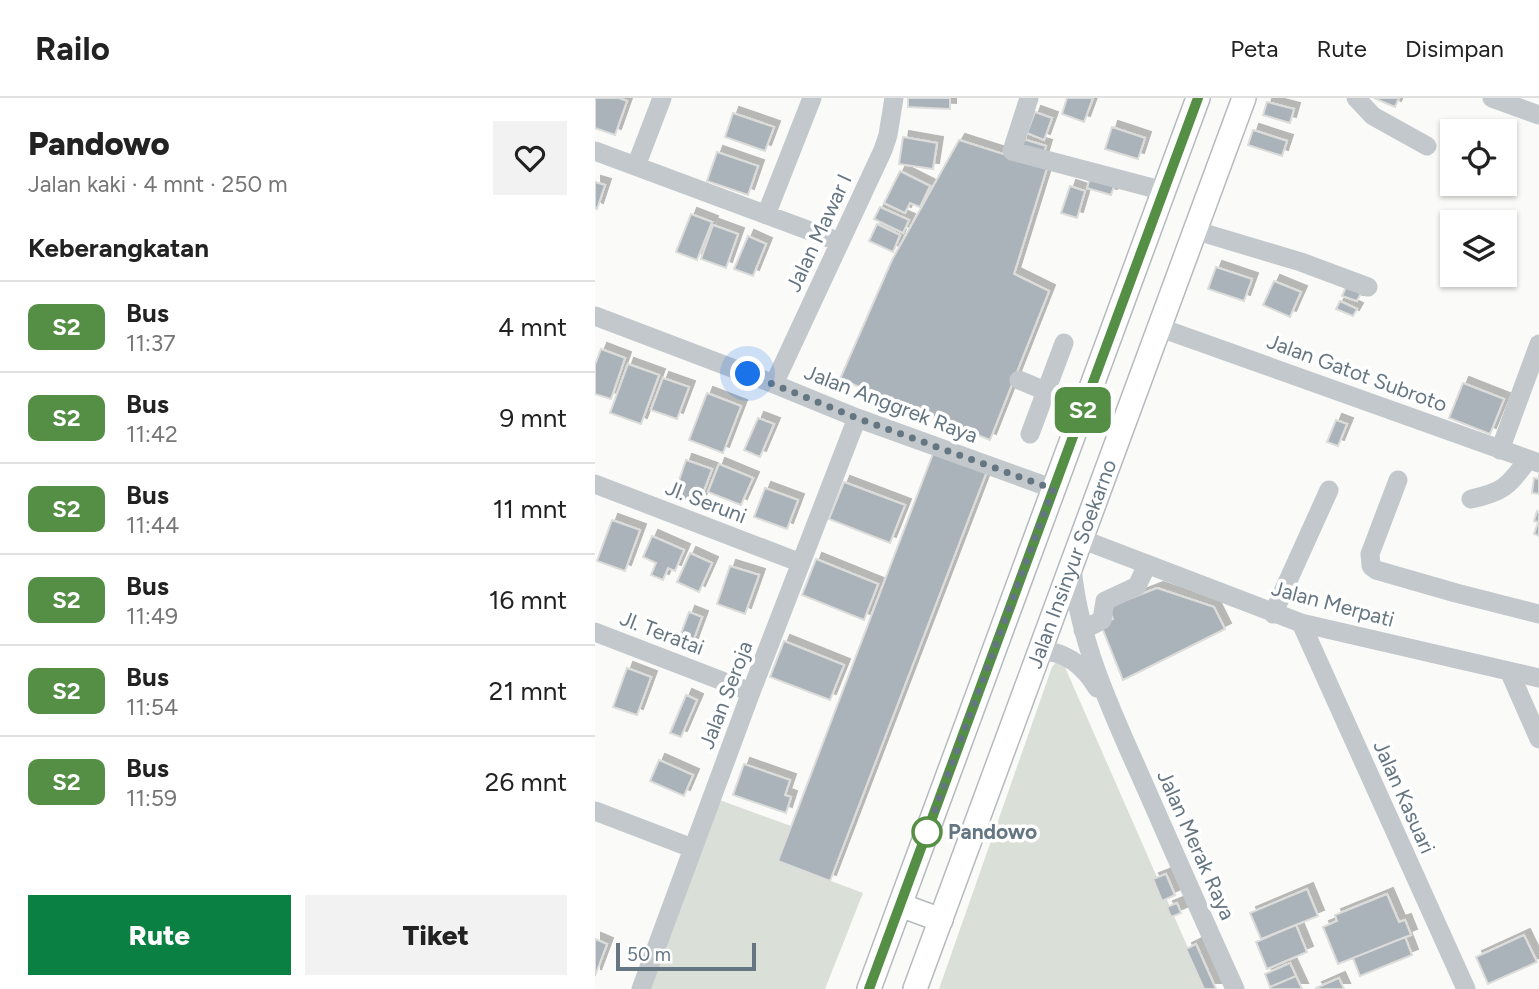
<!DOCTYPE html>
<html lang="id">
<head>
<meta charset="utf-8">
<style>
  :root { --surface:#fff; --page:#f2f2f2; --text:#222; --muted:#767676; --line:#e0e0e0; --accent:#0b8043 }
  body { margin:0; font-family:Figtree,sans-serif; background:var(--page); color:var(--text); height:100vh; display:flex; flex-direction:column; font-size:26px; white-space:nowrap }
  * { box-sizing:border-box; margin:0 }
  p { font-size:23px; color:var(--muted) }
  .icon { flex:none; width:38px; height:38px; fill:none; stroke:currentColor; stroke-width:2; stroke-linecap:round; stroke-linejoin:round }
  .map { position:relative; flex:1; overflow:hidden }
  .panel { display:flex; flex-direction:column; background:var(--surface); width:595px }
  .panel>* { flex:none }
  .badge { padding:0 14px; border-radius:10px; font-size:24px; line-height:46px }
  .controls { position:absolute; left:845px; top:21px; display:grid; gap:14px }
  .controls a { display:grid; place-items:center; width:77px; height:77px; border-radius:0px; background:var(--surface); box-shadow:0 2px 5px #0004; font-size:35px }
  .scale { position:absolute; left:21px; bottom:18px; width:140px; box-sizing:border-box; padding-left:7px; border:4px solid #657683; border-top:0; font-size:19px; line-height:24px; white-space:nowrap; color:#657683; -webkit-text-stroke:5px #fff; paint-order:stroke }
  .you { position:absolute; width:35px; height:35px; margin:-18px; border:5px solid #fff; border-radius:50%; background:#1a73e8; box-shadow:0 0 0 10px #1a73e833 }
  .map>.badge { position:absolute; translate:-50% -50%; box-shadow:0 0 0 4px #fff }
  h2 { padding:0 28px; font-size:26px; line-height:63px }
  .round { display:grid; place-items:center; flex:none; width:74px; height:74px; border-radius:0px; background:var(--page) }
  .summary { display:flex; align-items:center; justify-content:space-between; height:119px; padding:0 28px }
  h1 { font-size:33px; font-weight:800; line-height:52px }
  .cta { display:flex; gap:14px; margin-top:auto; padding:14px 28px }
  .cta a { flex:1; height:80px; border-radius:0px; background:var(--accent); color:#fff; font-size:28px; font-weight:800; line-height:80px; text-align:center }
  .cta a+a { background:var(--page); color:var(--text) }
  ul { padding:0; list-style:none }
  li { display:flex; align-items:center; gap:21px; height:91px; padding:0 28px; border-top:2px solid var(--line) }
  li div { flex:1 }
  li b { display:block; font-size:26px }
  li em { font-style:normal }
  li .badge { min-width:77px; font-weight:700; text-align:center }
  header { display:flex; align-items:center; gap:42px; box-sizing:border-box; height:98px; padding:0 35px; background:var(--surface); border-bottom:2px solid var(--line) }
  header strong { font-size:33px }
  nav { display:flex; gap:38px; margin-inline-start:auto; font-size:24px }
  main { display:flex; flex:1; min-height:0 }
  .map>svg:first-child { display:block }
  .green { fill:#dadfd7 }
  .building { fill:#aab3b9; stroke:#dcdcda; stroke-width:2; filter:url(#shadow) }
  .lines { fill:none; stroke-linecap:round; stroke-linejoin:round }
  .major-casing { stroke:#b5babe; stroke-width:26 }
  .minor { stroke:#c3c8cc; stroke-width:19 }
  .major { stroke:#fff; stroke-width:23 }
  .line-casing { stroke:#fff; stroke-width:16 }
  .line { stroke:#548f45; stroke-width:10 }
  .walk { stroke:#657683; stroke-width:7; stroke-dasharray:0 12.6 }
  .stop-dot { fill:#fff; stroke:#548f45; stroke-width:3.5 }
  .labels { text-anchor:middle; stroke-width:7; stroke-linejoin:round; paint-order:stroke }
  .street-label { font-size:21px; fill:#657683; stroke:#fff }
  .stop-label { font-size:21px; font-weight:bold; fill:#657683; stroke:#fff; text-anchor:start }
</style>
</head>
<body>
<header>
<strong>Railo</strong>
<nav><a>Peta</a><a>Rute</a><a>Disimpan</a></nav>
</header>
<main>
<section class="panel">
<div class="summary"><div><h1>Pandowo</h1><p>Jalan kaki · 4 mnt · 250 m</p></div><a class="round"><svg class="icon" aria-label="heart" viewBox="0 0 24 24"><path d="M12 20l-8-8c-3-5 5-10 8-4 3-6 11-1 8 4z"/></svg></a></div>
<h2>Keberangkatan</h2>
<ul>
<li><span class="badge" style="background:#548f45;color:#fff">S2</span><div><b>Bus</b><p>11:37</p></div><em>4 mnt</em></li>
<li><span class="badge" style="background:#548f45;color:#fff">S2</span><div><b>Bus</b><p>11:42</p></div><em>9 mnt</em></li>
<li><span class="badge" style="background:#548f45;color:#fff">S2</span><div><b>Bus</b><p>11:44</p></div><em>11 mnt</em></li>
<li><span class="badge" style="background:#548f45;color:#fff">S2</span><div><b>Bus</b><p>11:49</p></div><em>16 mnt</em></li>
<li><span class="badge" style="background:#548f45;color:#fff">S2</span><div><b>Bus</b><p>11:54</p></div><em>21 mnt</em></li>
<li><span class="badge" style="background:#548f45;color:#fff">S2</span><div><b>Bus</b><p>11:59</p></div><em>26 mnt</em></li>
</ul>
<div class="cta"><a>Rute</a><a>Tiket</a></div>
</section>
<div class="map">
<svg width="944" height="891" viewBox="0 0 944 891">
  <defs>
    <filter id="shadow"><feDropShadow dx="6" dy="-6" stdDeviation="0" flood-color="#0004"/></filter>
  </defs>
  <rect width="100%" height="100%" fill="#fafaf8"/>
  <path class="green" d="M462,563L469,567L611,891H344L457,569Z
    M122,701L196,728L183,763L268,795L230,891H48Z"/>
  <path class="building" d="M0,0H24L32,3L20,37L0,30Z
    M313,0H355V11L313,9Z
    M472,0H498L489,24L467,16Z
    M779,0H804L800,9Z
    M672,4L699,11L695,25L668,17Z
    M440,14L457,20L449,42L432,35Z
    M138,15L179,29L170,53L130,39Z
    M517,29L550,40L543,61L510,51Z
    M658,32L692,43L687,58L653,47Z
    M308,39L342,45L338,71L304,66Z
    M428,41L451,48L447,61L424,54Z
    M364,42L452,70L419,176L454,193L395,342L245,281L297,162Z
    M122,54L163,68L153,97L112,83Z
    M305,73L335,88L325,109L315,105L310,115L289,105Z
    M496,77L520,85L516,97L492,90Z
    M0,84L10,87L2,111L0,110Z
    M475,88L490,93L482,120L466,115Z
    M285,109L314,122L308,135L279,121Z
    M96,116L117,124L102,162L81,154Z
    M282,126L305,137L298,154L274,143Z
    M118,127L143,136L131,170L106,161Z
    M153,138L171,146L158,178L139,171Z
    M621,169L657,181L649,203L613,191Z
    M679,183L706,194L695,219L668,207Z
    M752,187L767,193L762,203L747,198Z
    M745,203L762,211L758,218L741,211Z
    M6,251L30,260L16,301L0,296V267Z
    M33,266L64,277L46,326L15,315Z
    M68,280L94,289L82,321L56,312Z
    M868,285L909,301L895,336L854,320Z
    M112,295L146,308L128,355L94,342Z
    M163,320L179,326L165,359L149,352Z
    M741,322L752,326L743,348L732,344Z
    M339,353L392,373L235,783L183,763Z
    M91,362L117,371L104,406L79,397Z
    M124,366L158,380L146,407L113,394Z
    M939,380L944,381V396L937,395Z
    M249,384L310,407L295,445L234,421Z
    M170,390L203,402L192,431L159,419Z
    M942,413L944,414V438L939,436L943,424L939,423Z
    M17,422L45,432L30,473L2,463Z
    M57,438L89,452L80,473L73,470L68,482L56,477L61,465L48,459Z
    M95,455L117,465L104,494L82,484Z
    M221,461L283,486L269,522L207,497Z
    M135,468L164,477L150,516L122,506Z
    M562,490L619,509L630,531L528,582L506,527L518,521L513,509Z
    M94,514L107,519L97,546L84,541Z
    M189,543L249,567L235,602L175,579Z
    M32,570L56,579L42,617L18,609Z
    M91,597L102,602L86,639L75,635Z
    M64,662L98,677L89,698L55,683Z
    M149,666L195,682L190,697L196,699L191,715L138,697Z
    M571,776L580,797L567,803L558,781Z
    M712,791L723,818L666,841L655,815Z
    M792,796L804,824L810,822L816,837L743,866L728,829L742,823L740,817Z
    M582,805L586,815L576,819L572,809Z
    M701,827L712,854L672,871L661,844Z
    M929,837L942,864L893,886L881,859Z
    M810,839L817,857L765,878L758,860Z
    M0,841L12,846L0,878Z
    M601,846L621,891H609L591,851Z
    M695,865L701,878L675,889L670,876Z
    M701,878L707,891H676L675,889Z
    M744,880L749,891H722L721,890Z"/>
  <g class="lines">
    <defs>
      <g id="major">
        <path d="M305,807L346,822"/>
        <path d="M274,891L603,0"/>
        <path id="s1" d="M320,891L649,0"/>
      </g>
    </defs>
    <use href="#major" class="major-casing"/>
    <path class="minor" d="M434,0L417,53L569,93
      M761,0L778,18L832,48
      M897,0L944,17
      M0,53L245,144
      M41,68L67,0
      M171,117L217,0
      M599,132L706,164L773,189
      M0,218L179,286L262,320L459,391
      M563,229L944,365
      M424,282L489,309
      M179,286L288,52L293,37L299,0
      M435,336L469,245
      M905,352L944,246
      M803,382L775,456L776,468L781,472L861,495L944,516
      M0,386L206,465
      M876,401C909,394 913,388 933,362
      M486,441L706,525L944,580
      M477,469C484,546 518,616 549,686C579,754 609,823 640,891
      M678,516L734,392
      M706,525L871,891
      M488,532L507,522L510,503L542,488L552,467
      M0,534L156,594
      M445,553C471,553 489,568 502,590
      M914,573L944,641
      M0,713L97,750
      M46,891L156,594L262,320"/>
    <use href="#major" class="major"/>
  </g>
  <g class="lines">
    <defs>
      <path id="line" d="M274,891L603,0"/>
    </defs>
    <use href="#line" class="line-casing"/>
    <use href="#line" class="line"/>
    <path class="walk" d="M153,276L262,320L458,391L332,734"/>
  </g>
  <circle class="stop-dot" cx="332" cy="734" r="14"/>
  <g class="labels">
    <g class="street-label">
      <text transform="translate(224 135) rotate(-65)" y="7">Jalan Mawar I</text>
      <text transform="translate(762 275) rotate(20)" y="7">Jalan Gatot Subroto</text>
      <text transform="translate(296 306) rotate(21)" y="7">Jalan Anggrek Raya</text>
      <text transform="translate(111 404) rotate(21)" y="7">Jl. Seruni</text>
      <text dy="7" stroke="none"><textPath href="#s1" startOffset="453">Jalan Insinyur Soekarno</textPath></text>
      <text transform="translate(738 506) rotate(15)" y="7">Jalan Merpati</text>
      <text transform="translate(67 535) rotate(21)" y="7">Jl. Teratai</text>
      <text transform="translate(131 597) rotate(-69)" y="7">Jalan Seroja</text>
      <text transform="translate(809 699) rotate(66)" y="7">Jalan Kasuari</text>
      <text transform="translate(601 747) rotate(66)" y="7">Jalan Merak Raya</text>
    </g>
    <g class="stop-label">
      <text x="353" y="741">Pandowo</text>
    </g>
  </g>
</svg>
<div class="controls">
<a><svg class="icon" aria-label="locate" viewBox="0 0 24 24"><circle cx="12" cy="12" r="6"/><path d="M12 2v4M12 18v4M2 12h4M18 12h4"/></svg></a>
<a><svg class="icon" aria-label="layers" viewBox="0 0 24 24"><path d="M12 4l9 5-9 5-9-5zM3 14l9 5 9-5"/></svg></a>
</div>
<div class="scale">50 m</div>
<div class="you" style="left:153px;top:276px"></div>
<b class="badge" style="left:488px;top:312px;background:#548f45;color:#fff">S2</b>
</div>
</main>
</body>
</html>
